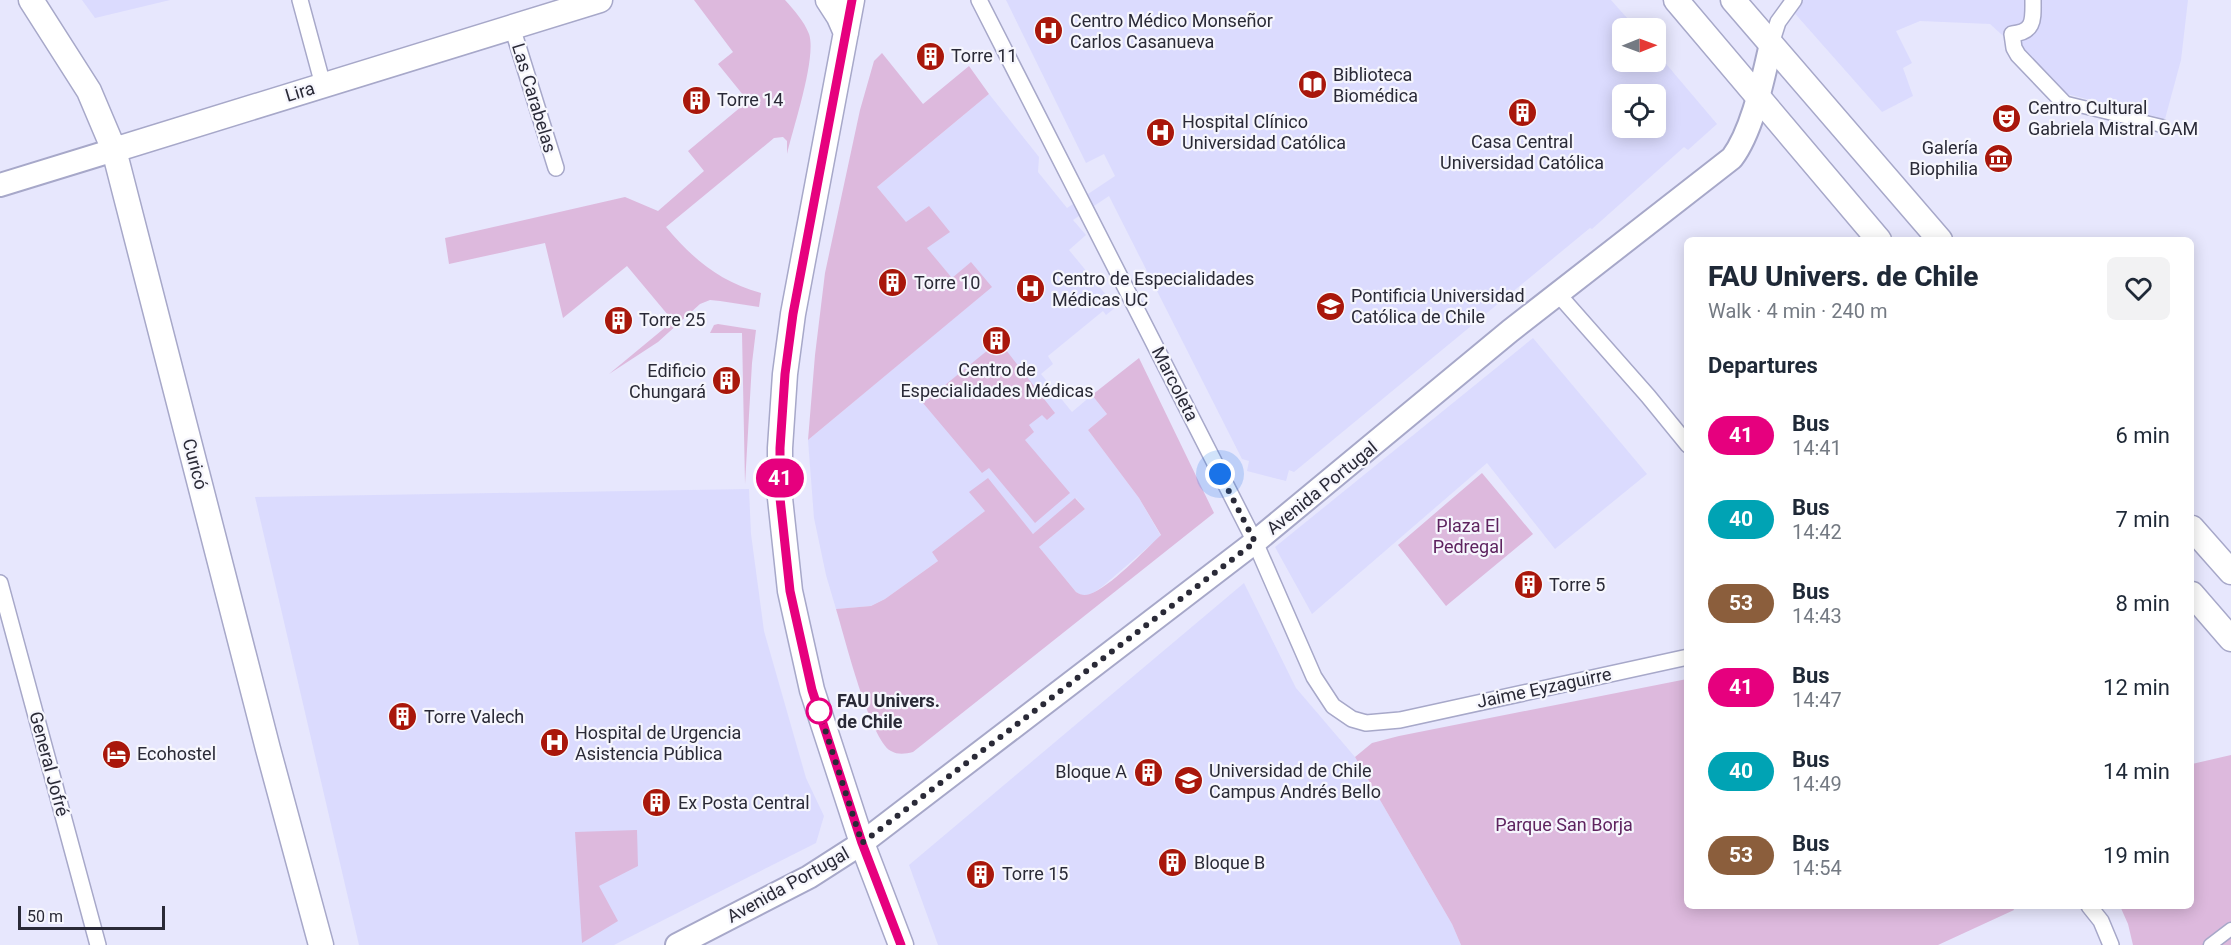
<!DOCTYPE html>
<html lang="en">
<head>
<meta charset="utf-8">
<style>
  :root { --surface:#fff; --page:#f2f2f3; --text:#1f2937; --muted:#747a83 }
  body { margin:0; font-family:Roboto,sans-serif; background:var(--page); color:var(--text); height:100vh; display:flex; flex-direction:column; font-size:22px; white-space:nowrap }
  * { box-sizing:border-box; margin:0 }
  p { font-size:20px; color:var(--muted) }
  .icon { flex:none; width:33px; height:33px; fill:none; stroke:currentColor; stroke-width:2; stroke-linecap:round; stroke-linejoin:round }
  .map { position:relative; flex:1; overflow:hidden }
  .details { position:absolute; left:1684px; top:237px; width:510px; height:672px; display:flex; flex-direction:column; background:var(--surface); border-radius:9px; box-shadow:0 3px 15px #0003 }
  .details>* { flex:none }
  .badge { padding:0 12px; border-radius:20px; font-size:21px; line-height:39px }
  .needle { width:39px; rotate:89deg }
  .controls { position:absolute; left:1612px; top:18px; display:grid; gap:12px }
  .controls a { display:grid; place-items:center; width:54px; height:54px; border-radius:9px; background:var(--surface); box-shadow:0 3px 15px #0003; font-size:30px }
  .scale { position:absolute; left:18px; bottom:15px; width:147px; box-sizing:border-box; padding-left:6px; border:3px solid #2a2a37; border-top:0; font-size:16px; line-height:21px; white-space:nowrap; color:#2a2a37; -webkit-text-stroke:4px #f6f6fd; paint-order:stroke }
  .you { position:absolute; width:30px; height:30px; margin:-15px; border:4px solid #fff; border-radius:50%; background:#1a73e8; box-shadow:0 0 0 9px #1a73e833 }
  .map>.badge { position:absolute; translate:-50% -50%; box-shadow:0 0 0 3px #fff }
  h2 { padding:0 24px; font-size:22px; line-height:54px }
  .round { display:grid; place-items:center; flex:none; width:63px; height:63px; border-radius:9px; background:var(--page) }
  .head { display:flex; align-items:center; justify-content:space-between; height:102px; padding:0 24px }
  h1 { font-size:28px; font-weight:800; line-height:45px }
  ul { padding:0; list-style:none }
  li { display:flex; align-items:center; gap:18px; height:84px; padding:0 24px }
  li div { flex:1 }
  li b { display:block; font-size:22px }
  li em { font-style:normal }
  li .badge { min-width:66px; font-weight:700; text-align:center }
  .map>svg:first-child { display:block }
  .built { fill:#dbdbfe; fill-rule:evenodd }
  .green { fill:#ddb9dd }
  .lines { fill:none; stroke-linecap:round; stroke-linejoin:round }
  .pedestrian-casing { stroke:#a7a8c9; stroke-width:15 }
  .minor-casing { stroke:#a7a8c9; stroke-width:18 }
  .secondary-casing { stroke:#a7a8c9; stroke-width:26 }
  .primary-casing { stroke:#a7a8c9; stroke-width:27 }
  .pedestrian { stroke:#fff; stroke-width:12 }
  .minor { stroke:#fff; stroke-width:15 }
  .secondary { stroke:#fff; stroke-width:22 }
  .primary { stroke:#fff; stroke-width:24 }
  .line-casing { stroke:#fff; stroke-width:14 }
  .line { stroke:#e6007e; stroke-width:9 }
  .walk { stroke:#2a2a37; stroke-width:6; stroke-dasharray:0 10.8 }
  .stop-dot { fill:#fff; stroke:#e6007e; stroke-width:3 }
  .labels { text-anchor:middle; stroke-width:4.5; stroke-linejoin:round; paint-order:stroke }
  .poi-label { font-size:18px; fill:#2a2a37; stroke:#f6f6fd; text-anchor:start }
  .street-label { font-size:18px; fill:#2a2a37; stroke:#f6f6fd }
  .park-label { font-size:18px; fill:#5e235f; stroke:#f6f6fd }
  .stop-label { font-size:18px; font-weight:bold; fill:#2a2a37; stroke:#f6f6fd; text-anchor:start }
</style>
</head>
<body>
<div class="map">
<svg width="2231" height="945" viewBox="0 0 2231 945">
  <rect width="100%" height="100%" fill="#e7e7fd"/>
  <path class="built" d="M82,0H170L95,18Z
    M1006,0H1611L1636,28H1623V62H1656V52L1717,124L1688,150L1684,147L1592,229L1590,228L1294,472L1289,470L1286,481L1247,471L1249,461L1242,459L1109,196L1073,220L1086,235L1069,250L1116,307L1106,315L1103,311L1048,356L1053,364L1041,374L1072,412L1092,395L1107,414L1088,430L1139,498L1161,536L1103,586L1092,594L1083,596L1076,592L1039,547L1085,509L1076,498L1034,534L985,511L933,552L938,561L885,599L871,606L836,609L826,575L814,518L808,440L972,303L877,187L989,94L1039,157L1038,172L1067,208L1115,176L1104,154L1086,163ZM1623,94H1656V128H1623Z
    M1783,0H2188L2181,60L2165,119L2067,94L1990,24L1920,21L1896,31L1912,63L1903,68L1913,96L1882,112Z
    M1533,338L1647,474L1555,549L1487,463L1312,614L1275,547Z
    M749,489L751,534L764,631L806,778L824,816L816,843L614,945H359L255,497Z
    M1244,583L1296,688L1355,757L1452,924L1461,945H938L909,865Z"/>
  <path class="green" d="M694,0H785C794,10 804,21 809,34C817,57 793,128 787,154V141L783,137L774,138L666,227C694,260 719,281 761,293L759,307L720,301L710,300L700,304L658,342L609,374L673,321L627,266L563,318L545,243L449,264L445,238L625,197L658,211L704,171L688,151L748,101L718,64L733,52Z
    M882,53L923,104L969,66L989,94L877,187L906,222L929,206L950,232L927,248L952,278L971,262L992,287L808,440L815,355L825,273L860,110L874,61Z
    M718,324L756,330L752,363L745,484L742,333H710L714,325Z
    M999,341L1055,413L1047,420L1042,415L1029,425L1034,432L1025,440L1070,493L1035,523L989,468L982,473L923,403Z
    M1139,358L1214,513L913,752C905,754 898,755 891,751C870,740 844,635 836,609L871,606L885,599L938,561L932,552L985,511L969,492L988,478L1033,534L1075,498L1085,509L1039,547L1076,592C1081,595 1084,596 1090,594C1109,588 1145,550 1161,535L1139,498L1088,430L1107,414L1092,395Z
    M1482,473L1533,534L1446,606L1398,545Z
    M1687,679L1688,906H2012L2014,910L1938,945H1461L1452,924L1355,757L1372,743L1399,736Z
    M2231,755V945H2133L2128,924L2120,906H2192V764Z
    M637,830L638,866L599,886L618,921L582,943L575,832Z"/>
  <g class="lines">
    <defs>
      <path id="pedestrian" d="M2063,102L2162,126
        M2210,945L2231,929"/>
      <path id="minor" d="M300,0L323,85
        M979,0L1255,542L1314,677L1333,706L1352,719L1366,723L1400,720L1688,657
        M2033,0C2033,19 2035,32 2012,34L2014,48L2018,55L2063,102
        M512,27L556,168
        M1771,44L1778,22L1794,0
        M1558,294L1648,396L1688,445
        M0,583L98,945
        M2089,906L2101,921L2111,945"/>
      <path id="secondary" d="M0,185L114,150
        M677,945L809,877L862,843L1255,542L1510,331L1732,158C1753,130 1763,78 1771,44"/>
      <path id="primary" d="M31,0L89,91L114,150L268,749L321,945
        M828,0L839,17L846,33
        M852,0L793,314L785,374L780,448V498L790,591L812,690L862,843L901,945
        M1676,0L1879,240
        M1733,0L1940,240
        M114,150L600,0
        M2192,528L2231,572
        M2192,594L2231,639"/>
    </defs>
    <use href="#pedestrian" class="pedestrian-casing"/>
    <use href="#minor" class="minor-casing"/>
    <use href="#secondary" class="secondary-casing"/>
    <use href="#primary" class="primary-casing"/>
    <use href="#pedestrian" class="pedestrian"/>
    <use href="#minor" class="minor"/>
    <use href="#secondary" class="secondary"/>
    <use href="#primary" class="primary"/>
  </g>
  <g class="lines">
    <defs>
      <path id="line" d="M852,0L793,314L785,374L780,448V498L790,591L812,690L862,843L901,945"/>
    </defs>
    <use href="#line" class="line-casing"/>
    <use href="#line" class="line"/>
    <path class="walk" d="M819,711L862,843L1255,542L1220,474"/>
  </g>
  <defs>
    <symbol id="hospital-disc" viewBox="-11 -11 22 22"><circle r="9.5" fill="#a9170b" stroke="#f6f6fd"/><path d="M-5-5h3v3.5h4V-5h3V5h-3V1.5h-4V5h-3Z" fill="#fff"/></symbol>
    <symbol id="building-disc" viewBox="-11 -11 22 22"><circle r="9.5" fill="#a9170b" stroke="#f6f6fd"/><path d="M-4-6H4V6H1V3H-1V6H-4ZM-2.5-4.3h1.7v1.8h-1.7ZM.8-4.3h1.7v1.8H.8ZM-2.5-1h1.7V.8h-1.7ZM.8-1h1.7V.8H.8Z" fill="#fff"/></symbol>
    <symbol id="library-disc" viewBox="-11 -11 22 22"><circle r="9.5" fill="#a9170b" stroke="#f6f6fd"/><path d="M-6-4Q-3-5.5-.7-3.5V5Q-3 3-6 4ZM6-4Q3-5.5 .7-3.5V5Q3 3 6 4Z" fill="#fff"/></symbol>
    <symbol id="theatre-disc" viewBox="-11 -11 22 22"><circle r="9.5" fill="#a9170b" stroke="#f6f6fd"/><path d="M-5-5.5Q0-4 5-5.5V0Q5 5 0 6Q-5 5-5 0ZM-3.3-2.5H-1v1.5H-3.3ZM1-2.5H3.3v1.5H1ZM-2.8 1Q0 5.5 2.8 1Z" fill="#fff"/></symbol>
    <symbol id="museum-disc" viewBox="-11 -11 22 22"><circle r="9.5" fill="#a9170b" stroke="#f6f6fd"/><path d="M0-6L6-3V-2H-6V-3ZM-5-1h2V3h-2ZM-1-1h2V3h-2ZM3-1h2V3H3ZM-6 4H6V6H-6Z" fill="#fff"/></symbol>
    <symbol id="university-disc" viewBox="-11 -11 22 22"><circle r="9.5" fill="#a9170b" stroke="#f6f6fd"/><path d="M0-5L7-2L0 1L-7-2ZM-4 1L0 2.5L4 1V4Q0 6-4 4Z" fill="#fff"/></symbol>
    <symbol id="hotel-disc" viewBox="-11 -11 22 22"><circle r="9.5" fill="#a9170b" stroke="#f6f6fd"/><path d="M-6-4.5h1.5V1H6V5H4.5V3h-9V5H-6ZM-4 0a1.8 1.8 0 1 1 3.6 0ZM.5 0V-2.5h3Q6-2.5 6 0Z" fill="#fff"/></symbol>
  </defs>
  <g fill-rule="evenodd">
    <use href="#hospital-disc" x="1032" y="14" width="33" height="33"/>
    <use href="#building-disc" x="914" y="40" width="33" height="33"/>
    <use href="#library-disc" x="1296" y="68" width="33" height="33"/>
    <use href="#building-disc" x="680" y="84" width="33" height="33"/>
    <use href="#building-disc" x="1506" y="96" width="33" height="33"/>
    <use href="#theatre-disc" x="1990" y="102" width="33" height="33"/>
    <use href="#hospital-disc" x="1144" y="116" width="33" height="33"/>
    <use href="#museum-disc" x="1982" y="142" width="33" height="33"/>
    <use href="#building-disc" x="876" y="266" width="33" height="33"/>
    <use href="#hospital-disc" x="1014" y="272" width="33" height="33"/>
    <use href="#university-disc" x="1314" y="290" width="33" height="33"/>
    <use href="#building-disc" x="602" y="304" width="33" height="33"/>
    <use href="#building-disc" x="980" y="324" width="33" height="33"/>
    <use href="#building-disc" x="710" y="364" width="33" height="33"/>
    <use href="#building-disc" x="1512" y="568" width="33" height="33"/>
    <use href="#building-disc" x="386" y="700" width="33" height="33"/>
    <use href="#hospital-disc" x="538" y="726" width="33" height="33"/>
    <use href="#hotel-disc" x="100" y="738" width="33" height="33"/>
    <use href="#building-disc" x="1132" y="756" width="33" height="33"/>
    <use href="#university-disc" x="1172" y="764" width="33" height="33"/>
    <use href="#building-disc" x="640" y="786" width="33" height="33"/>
    <use href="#building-disc" x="1156" y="846" width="33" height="33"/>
    <use href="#building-disc" x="964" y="858" width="33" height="33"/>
  </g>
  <circle class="stop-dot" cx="819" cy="711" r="12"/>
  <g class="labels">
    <g class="poi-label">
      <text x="1070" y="27">Centro Médico Monseñor<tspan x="1070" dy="21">Carlos Casanueva</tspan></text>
      <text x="951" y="62">Torre 11</text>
      <text x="1333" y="81">Biblioteca<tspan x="1333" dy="21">Biomédica</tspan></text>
      <text x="717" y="106">Torre 14</text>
      <text x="2028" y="114">Centro Cultural<tspan x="2028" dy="21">Gabriela Mistral GAM</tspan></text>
      <text x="1182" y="128">Hospital Clínico<tspan x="1182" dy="21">Universidad Católica</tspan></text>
      <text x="1522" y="148" text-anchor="middle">Casa Central<tspan x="1522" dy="21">Universidad Católica</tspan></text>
      <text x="1978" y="154" text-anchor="end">Galería<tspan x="1978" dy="21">Biophilia</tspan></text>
      <text x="1052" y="285">Centro de Especialidades<tspan x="1052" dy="21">Médicas UC</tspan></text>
      <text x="914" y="289">Torre 10</text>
      <text x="1351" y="302">Pontificia Universidad<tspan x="1351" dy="21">Católica de Chile</tspan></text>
      <text x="639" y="326">Torre 25</text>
      <text x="997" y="376" text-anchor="middle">Centro de<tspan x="997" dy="21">Especialidades Médicas</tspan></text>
      <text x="706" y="377" text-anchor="end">Edificio<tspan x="706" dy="21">Chungará</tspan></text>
      <text x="1549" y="591">Torre 5</text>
      <text x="424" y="723">Torre Valech</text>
      <text x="575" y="739">Hospital de Urgencia<tspan x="575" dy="21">Asistencia Pública</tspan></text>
      <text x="137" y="760">Ecohostel</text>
      <text x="1209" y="777">Universidad de Chile<tspan x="1209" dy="21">Campus Andrés Bello</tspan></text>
      <text x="1127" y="778" text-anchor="end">Bloque A</text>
      <text x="678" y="809">Ex Posta Central</text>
      <text x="1194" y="869">Bloque B</text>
      <text x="1002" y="880">Torre 15</text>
    </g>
    <g class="street-label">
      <text transform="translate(300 92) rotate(-17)" y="6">Lira</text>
      <text transform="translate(534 98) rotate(73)" y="6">Las Carabelas</text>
      <text transform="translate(1175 384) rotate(63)" y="6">Marcoleta</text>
      <text transform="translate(195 464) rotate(75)" y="6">Curicó</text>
      <text transform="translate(1322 488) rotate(-39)" y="6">Avenida Portugal</text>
      <text transform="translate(1544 688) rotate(-12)" y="6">Jaime Eyzaguirre</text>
      <text transform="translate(49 764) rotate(75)" y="6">General Jofré</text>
      <text transform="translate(788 885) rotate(-29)" y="6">Avenida Portugal</text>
    </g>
    <g class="park-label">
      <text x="1468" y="532">Plaza El<tspan x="1468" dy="21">Pedregal</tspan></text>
      <text x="1564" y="831">Parque San Borja</text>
    </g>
    <g class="stop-label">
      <text x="837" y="707">FAU Univers.<tspan x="837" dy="21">de Chile</tspan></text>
    </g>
  </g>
</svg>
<div class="controls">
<a><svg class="needle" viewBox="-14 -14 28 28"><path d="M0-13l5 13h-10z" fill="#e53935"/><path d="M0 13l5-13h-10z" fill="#747a83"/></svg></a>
<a><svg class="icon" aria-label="locate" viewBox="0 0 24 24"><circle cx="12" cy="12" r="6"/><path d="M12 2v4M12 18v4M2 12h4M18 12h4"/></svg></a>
</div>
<div class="scale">50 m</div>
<div class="you" style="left:1220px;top:474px"></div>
<b class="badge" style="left:780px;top:478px;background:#e6007e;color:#fff">41</b>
<section class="details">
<div class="head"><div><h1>FAU Univers. de Chile</h1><p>Walk · 4 min · 240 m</p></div><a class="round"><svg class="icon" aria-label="heart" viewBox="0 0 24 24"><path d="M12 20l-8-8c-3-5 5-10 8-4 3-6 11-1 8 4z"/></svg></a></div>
<h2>Departures</h2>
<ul>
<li><span class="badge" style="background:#e6007e;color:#fff">41</span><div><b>Bus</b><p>14:41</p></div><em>6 min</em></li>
<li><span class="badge" style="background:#00a3b4;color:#fff">40</span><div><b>Bus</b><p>14:42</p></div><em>7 min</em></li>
<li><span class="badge" style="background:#8b5e3c;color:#fff">53</span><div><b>Bus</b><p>14:43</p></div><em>8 min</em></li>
<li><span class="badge" style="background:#e6007e;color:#fff">41</span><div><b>Bus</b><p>14:47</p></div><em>12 min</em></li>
<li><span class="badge" style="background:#00a3b4;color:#fff">40</span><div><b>Bus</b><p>14:49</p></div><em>14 min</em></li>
<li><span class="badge" style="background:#8b5e3c;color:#fff">53</span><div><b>Bus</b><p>14:54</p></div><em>19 min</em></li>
</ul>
</section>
</div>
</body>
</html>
